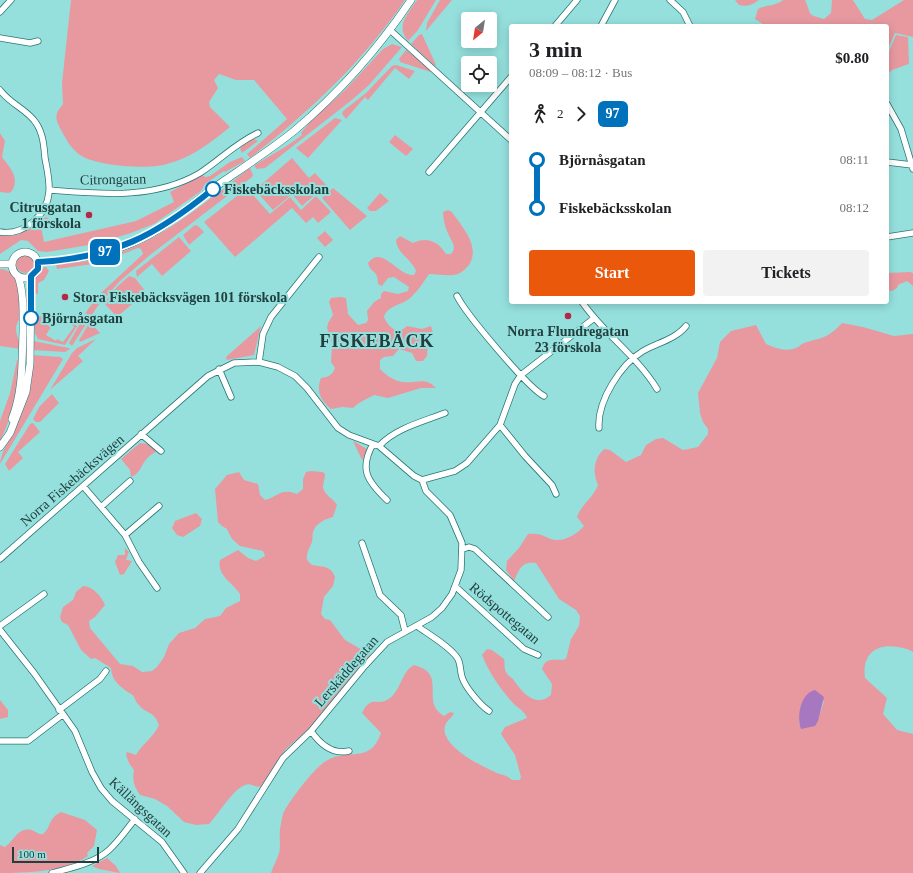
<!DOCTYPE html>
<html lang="en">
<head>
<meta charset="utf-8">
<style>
  :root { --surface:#fff; --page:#f2f2f2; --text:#202124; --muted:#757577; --accent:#ea580c }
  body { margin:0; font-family:"Times New Roman",serif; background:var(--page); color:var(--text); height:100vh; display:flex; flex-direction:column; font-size:15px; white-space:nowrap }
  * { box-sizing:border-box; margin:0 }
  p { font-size:13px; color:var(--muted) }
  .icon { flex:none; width:22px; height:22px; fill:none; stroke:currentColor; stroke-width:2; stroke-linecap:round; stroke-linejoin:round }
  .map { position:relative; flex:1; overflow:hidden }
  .details { position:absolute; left:509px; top:24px; width:380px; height:280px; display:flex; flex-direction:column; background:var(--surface); border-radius:4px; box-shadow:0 2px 10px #0003 }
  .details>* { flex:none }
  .badge { padding:0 8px; border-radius:6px; font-size:14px; line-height:26px }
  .needle { width:26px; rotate:210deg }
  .controls { position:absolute; left:461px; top:12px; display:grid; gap:8px }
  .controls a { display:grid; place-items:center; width:36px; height:36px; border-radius:4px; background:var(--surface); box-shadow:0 2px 10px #0003; font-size:20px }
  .scale { position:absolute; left:12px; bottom:10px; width:87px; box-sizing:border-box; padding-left:4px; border:2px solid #203f3e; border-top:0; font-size:11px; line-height:14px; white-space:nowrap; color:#203f3e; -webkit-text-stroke:3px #95e0dd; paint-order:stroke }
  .map>.badge { position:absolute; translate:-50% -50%; box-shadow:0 0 0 2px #fff }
  .legs { display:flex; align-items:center; gap:6px; height:44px; padding:0 20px; font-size:13px }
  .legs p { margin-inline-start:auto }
  .summary { display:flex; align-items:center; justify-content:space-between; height:68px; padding:0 20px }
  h1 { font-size:22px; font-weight:800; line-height:30px }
  .action { display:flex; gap:8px; margin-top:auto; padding:8px 20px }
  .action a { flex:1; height:46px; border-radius:4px; background:var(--accent); color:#fff; font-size:16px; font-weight:800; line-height:46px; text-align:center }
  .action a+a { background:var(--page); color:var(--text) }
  ul { padding:0 20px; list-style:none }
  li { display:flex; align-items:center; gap:14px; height:48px; font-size:15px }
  li i { display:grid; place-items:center; width:6px; height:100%; margin:0 5px; background:currentColor }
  li i::after { content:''; width:10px; height:10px; margin:-5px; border:3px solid; border-radius:50%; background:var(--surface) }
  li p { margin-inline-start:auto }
  li:first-child i { background:linear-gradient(#0000 50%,currentColor 0) }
  li:last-child i { background:linear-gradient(currentColor 50%,#0000 0) }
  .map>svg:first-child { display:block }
  .green { fill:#e899a0; fill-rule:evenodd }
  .water { fill:#a778bf }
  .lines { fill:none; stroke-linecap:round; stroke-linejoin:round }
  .street-casing { stroke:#297674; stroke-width:7 }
  .secondary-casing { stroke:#297674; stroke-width:8 }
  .street { stroke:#fff; stroke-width:5.5 }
  .secondary { stroke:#fff; stroke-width:7 }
  .line-1-casing { stroke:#fff; stroke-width:9 }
  .line-1 { stroke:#0072bc; stroke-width:6 }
  .stop-1-dot { fill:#fff; stroke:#0072bc; stroke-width:2 }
  .poi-dot { fill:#b72648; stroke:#95e0dd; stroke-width:1.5 }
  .labels { text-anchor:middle; stroke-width:4; stroke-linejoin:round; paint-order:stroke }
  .street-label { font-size:14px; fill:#203f3e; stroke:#95e0dd }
  .stop-label { font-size:14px; font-weight:bold; fill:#203f3e; stroke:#95e0dd; text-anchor:start }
  .poi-label { font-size:14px; font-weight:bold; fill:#203f3e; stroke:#95e0dd; text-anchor:end }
  .district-label { font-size:18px; font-weight:bold; letter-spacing:1px; fill:#203f3e; stroke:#95e0dd }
</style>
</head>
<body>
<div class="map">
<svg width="913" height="873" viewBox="0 0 913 873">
  <rect width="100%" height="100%" fill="#95e0dd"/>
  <path class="green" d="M71,0H405C362,63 309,112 250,158L247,154L287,119L254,80H236L219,74L214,80L218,88L209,102L210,107L230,127C210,143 191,158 167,164C148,170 96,166 80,155C71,149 66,139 61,130C55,118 54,115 63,104L62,83Z
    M417,0H436L418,30L408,41C395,25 408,14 417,0Z
    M440,0H452L426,31L427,23Z
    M735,0H759C752,5 747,7 739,5Z
    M783,0H805C812,14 805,14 824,19L831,13L832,0H853L865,19L872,20L904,0H913V37L895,33L887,51V26H766L755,19L758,9C767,4 774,7 783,0Z
    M422,34L436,65L435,66L411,44L419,35Z
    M896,35L908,37L909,64L892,70L887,75V56Z
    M392,44L402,47L369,85L353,99L265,168L257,169L254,166C270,155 287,147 302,135L301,133L310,122L345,90L383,49Z
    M406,50L427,66L431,72L400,62L399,59Z
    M396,65L415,71L409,79L395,68L368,100L365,97L346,119L342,114L343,111L366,93L392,66Z
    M335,118L342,120L308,158L296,148Z
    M0,133L5,141L2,157C10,168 20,177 12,191L9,193L0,192Z
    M395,135L413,149L406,156L389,142Z
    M254,139L258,141L242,153L240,148L246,142Z
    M242,157L245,161L225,172L224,171L205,184L201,191L154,224L128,234L89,245L47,252L38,251L28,241L21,240L0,254V236L17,235L46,217L48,218L51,225L41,227L44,242L136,221L174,202L170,192L201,175L206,177L210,176L230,162Z
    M292,158L309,178L315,173L326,185L302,206L292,194L273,210L255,190Z
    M250,168L253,175L252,177L150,255L120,281L97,307L72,346L69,343L88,309L101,293L143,254L141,249L138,248L100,263L57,269L56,265C73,262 90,262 107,257C162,241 205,202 250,168Z
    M247,188L270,214L290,197L301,210L316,196L331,212L318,223L313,217L306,223L292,208L235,257L204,222Z
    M333,188L367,216L350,230L322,198Z
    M380,193L389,201L376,211H370L367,208Z
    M448,210L452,212C462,227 481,246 469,265C465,270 460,274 454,275C446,276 437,274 429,274C423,283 418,291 409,299C400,306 388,305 384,317C388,327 398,336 407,326L422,329L431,326L433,333L428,343L427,356L423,361H416L412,353L399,349L393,356L384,357L380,360V369C386,375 394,381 403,382C416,384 425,376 436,388H421L388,398L374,395L359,403L353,408L342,407L331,409C320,400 316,391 321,378C329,377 332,375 335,368L331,362L332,344L327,328L328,323L333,315L329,302L331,298L340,297L346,298L348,314L358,325L366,323L368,320L367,311L374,302L381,298V294L384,291L398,294L408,291L409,287L394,277L388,278L382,286L378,284C378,268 371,275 368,263C382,244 397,276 414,275L416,271C411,258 397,254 396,240L400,236L413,243C427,236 439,242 446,254H451C458,246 450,240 447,231C445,227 443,217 443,212Z
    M195,225L198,226L204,232L189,245L183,235Z
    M325,231L333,240L325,247L317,238Z
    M179,237L191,251L162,276L152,264L137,277L136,271Z
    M16 264a9 9 0 1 1 18 0a9 9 0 1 1-18 0Z
    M46,267L49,271L44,280L38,283V294L34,293V277L42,268Z
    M0,269C23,270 20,304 19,319C18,322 16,325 16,328C16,336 20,342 21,349L0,346Z
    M910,272L913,273V286L907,281L898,285L897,288L892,291L887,290V273Z
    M129,276L135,278L146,292L117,317L104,303L117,287Z
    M34,315L42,317L41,321L51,327L46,335L56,341L57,339L63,342L74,327L72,325L74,324L77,326L65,345L38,339L35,333Z
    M90,322L100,333L80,342L79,340Z
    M842,323L863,327L894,336L913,334V652C908,649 904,648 898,647C875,643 862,655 865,678L887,698L883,714L897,730L913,734V873H271C273,866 277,860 279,853C281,846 279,836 280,829C281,824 282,818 283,814C288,802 315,767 326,761C349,747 370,765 381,733L362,713C372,693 377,708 390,698C401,690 401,672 414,665C449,674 419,702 444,716L450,712L454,713C452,718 446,721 445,726C440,745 479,765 493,771C501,776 504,773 512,780H520L521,777L515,755L501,734L505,727L527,718C524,710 517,708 512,702C500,688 489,673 482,655L487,649L492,650L504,659C505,663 504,669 506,672C507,675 511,677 513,679C521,691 535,709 551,695L552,684L542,669C546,655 556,662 566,659L571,639L579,626L580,616L576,610L559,599L536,563C522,561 519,569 514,581L506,570L507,561L519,548L528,534C543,532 546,539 556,540C566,541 578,533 584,526L577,517C582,503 592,500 598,485C592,471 594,459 604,449L610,450L626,462L641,455L646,445L656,439L663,438L683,450L698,447L708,434V429L703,422L700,413L698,393L717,358L720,342L731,331L756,325L766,344C775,348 786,352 796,348C799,347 801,344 804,343C823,337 827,339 842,323ZM824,701L820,714L799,724L801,706Z
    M261,326L254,355L227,360L226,357Z
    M96,339L78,356L83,361L50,390L72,353L77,348Z
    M33,341L69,348L70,349L65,352L33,350Z
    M33,355L60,357L63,359L0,464C0,452 20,420 25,404C29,388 30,371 33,355Z
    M17,360H22C19,388 13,415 0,441V421L10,393Z
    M52,394L59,403L40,422H36L33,419L39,407Z
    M33,423L40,432L18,452L23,458L9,471L5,464L30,424Z
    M353,441L367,449L362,460Z
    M140,443L147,444L155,449L156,452C141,458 143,473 131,477L130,470L121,459Z
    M311,471L323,472L325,474C325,479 323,483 323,487C324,495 333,498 337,505L333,517C325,519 315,524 313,532C312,535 313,538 312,542C310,548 306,552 307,560L312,565C321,567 331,565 335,577L333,586L324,597L321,614L325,619L330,620L345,640L371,655L310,728L286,749L263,786C256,789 251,782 245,785C232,790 219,814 209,824L196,825L184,822L167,806L155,799L140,795C134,786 132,781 134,770L129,763L126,755L127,752L136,755C142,744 154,737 159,725C153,709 146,715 138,704C135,701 135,696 131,694C121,688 111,680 111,668L95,658L91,659L81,650L68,625L62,622L60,617L63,607L73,600L76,592L83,586C93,586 101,596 105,605L95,617L89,621L90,628L120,664L133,666L142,672L152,671L157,667L164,657L169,644L179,633L195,628L205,619L220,616L226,608L240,601V594C232,582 217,576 220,560L238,550L248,558L256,561L265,556L263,551L240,546L232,539L227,529L222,526L218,522L215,489L227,475L239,472L244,480L258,484L260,495L265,500C280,496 280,488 297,494L303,489V479L306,472Z
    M196,513L202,519L200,526L183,537L177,535L172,528L175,521Z
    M125,548L129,552L126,560L132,561L124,574L120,575L115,562L118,555H125Z
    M0,700L8,710V717L0,719Z
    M61,812L85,820L97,830L94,846L87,853L88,856C67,872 25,873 0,873V845L5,847C14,841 18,827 31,830C36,831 38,835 43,834C51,828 48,818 61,812Z
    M107,858L116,866L120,873L99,869L92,866Z"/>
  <path class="water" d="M815,690L824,697L818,721L815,726L801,729C796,716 801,693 815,690Z"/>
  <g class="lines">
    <defs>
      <path id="street" d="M670,0L683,12L690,26
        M0,12L11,0
        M555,26L577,0
        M601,26L615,0
        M390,30L511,140
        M0,38L30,43L38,41
        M0,90C10,104 28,110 36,123C43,133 44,146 45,158C47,169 50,181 49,192C47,215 24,236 0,232
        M887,104L901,129L913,169
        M887,162L912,165
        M429,172L511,77
        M49,190C100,194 154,200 200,173C220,160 236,143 258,133
        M887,237L913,233
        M457,296C466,314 528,388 544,396
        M582,302C604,334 637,356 657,389
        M259,362L278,367L295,376L307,388L338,428L349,435L379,446L414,476L422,480L455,471L467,463L500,425L515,384L521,375L593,319
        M219,369L231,397
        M500,425L525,456L552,485L556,494
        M599,428C597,401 621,364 643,351C657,343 676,339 686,326
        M141,434L161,451
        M373,444C359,469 367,481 387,500
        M379,446C396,428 422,422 445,413
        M83,486L125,535L139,562L157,588
        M101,507L130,481
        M125,535L159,506
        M362,543L380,595L401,615L405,631
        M463,549L469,547L475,549L548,617
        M0,559L208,376L234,363L259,362L263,334L271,317L319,257
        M456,587L524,649L538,655
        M0,626L44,594
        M417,626C428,634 451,647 458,659C461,665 460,671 462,677C465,687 480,705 489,711
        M0,630L34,673L75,731L92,772L101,788L112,801L162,842L184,873
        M59,710L100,679L106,671
        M311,731C320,744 332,755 349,751
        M1,741H28L62,715
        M52,873C70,868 95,863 109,850C119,841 127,829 135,819
        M200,873L238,829L283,758L311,731L363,668L387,642L432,617L442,608L452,594L461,570L462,543L450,515L426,491L422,480"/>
      <path id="secondary" d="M12 265a13 13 0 1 1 26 0a13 13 0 1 1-26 0Z
        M38,262C71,260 102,256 132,243C164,230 188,207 215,187C241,169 269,151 294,131C339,93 378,49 411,0
        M0,264H12
        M12,419C23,391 22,361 23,331C23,312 24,293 18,276
        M0,447L10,433L26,392L30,364L31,276"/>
    </defs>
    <use href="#street" class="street-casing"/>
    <use href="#secondary" class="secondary-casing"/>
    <use href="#street" class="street"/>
    <use href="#secondary" class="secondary"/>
  </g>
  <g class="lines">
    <defs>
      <path id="line-1" d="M31,318V276L38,269V262C113,258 156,236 213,189"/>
    </defs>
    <use href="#line-1" class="line-1-casing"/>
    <use href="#line-1" class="line-1"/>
  </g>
  <g class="stop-1-dot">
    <circle cx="213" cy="189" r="7"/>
    <circle cx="31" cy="318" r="7"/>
  </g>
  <g class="poi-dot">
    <circle cx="89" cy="215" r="4"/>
    <circle cx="65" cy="297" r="4"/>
    <circle cx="568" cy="316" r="4"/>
  </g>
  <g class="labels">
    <g class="street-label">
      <text transform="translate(113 179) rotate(-1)" y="5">Citrongatan</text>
      <text transform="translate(72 480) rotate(-41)" y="5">Norra Fiskebäcksvägen</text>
      <text transform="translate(505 613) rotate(40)" y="5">Rödspottegatan</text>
      <text transform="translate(346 671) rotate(-49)" y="5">Lerskäddegatan</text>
      <text transform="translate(141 807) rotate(43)" y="5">Källängsgatan</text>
    </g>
    <g class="stop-label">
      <text x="224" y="194">Fiskebäcksskolan</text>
      <text x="42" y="323">Björnåsgatan</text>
    </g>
    <g class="poi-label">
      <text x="81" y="212">Citrusgatan<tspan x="81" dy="16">1 förskola</tspan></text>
      <text x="73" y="302" text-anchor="start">Stora Fiskebäcksvägen 101 förskola</text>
      <text x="568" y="336" text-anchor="middle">Norra Flundregatan<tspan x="568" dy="16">23 förskola</tspan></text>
    </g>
    <g class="district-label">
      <text x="377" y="347">FISKEBÄCK</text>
    </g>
  </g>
</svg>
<div class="controls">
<a><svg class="needle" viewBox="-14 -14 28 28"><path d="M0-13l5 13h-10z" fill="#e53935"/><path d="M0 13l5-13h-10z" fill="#757577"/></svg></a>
<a><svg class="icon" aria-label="locate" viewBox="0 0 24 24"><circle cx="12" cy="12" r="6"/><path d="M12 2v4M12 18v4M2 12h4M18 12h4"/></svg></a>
</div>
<div class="scale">100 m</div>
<b class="badge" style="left:105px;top:252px;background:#0072bc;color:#fff">97</b>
<section class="details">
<div class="summary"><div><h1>3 min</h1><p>08:09 – 08:12 · Bus</p></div><b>$0.80</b></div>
<div class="legs"><svg class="icon" aria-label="walk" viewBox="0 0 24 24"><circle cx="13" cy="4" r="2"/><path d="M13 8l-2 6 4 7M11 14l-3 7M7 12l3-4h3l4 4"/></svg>2<svg class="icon" aria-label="forward" viewBox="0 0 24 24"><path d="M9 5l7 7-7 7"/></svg><b class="badge" style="background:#0072bc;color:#fff">97</b></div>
<ul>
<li><i style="color:#0072bc"></i><b>Björnåsgatan</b><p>08:11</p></li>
<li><i style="color:#0072bc"></i><b>Fiskebäcksskolan</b><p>08:12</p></li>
</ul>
<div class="action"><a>Start</a><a>Tickets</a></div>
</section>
</div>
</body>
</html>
